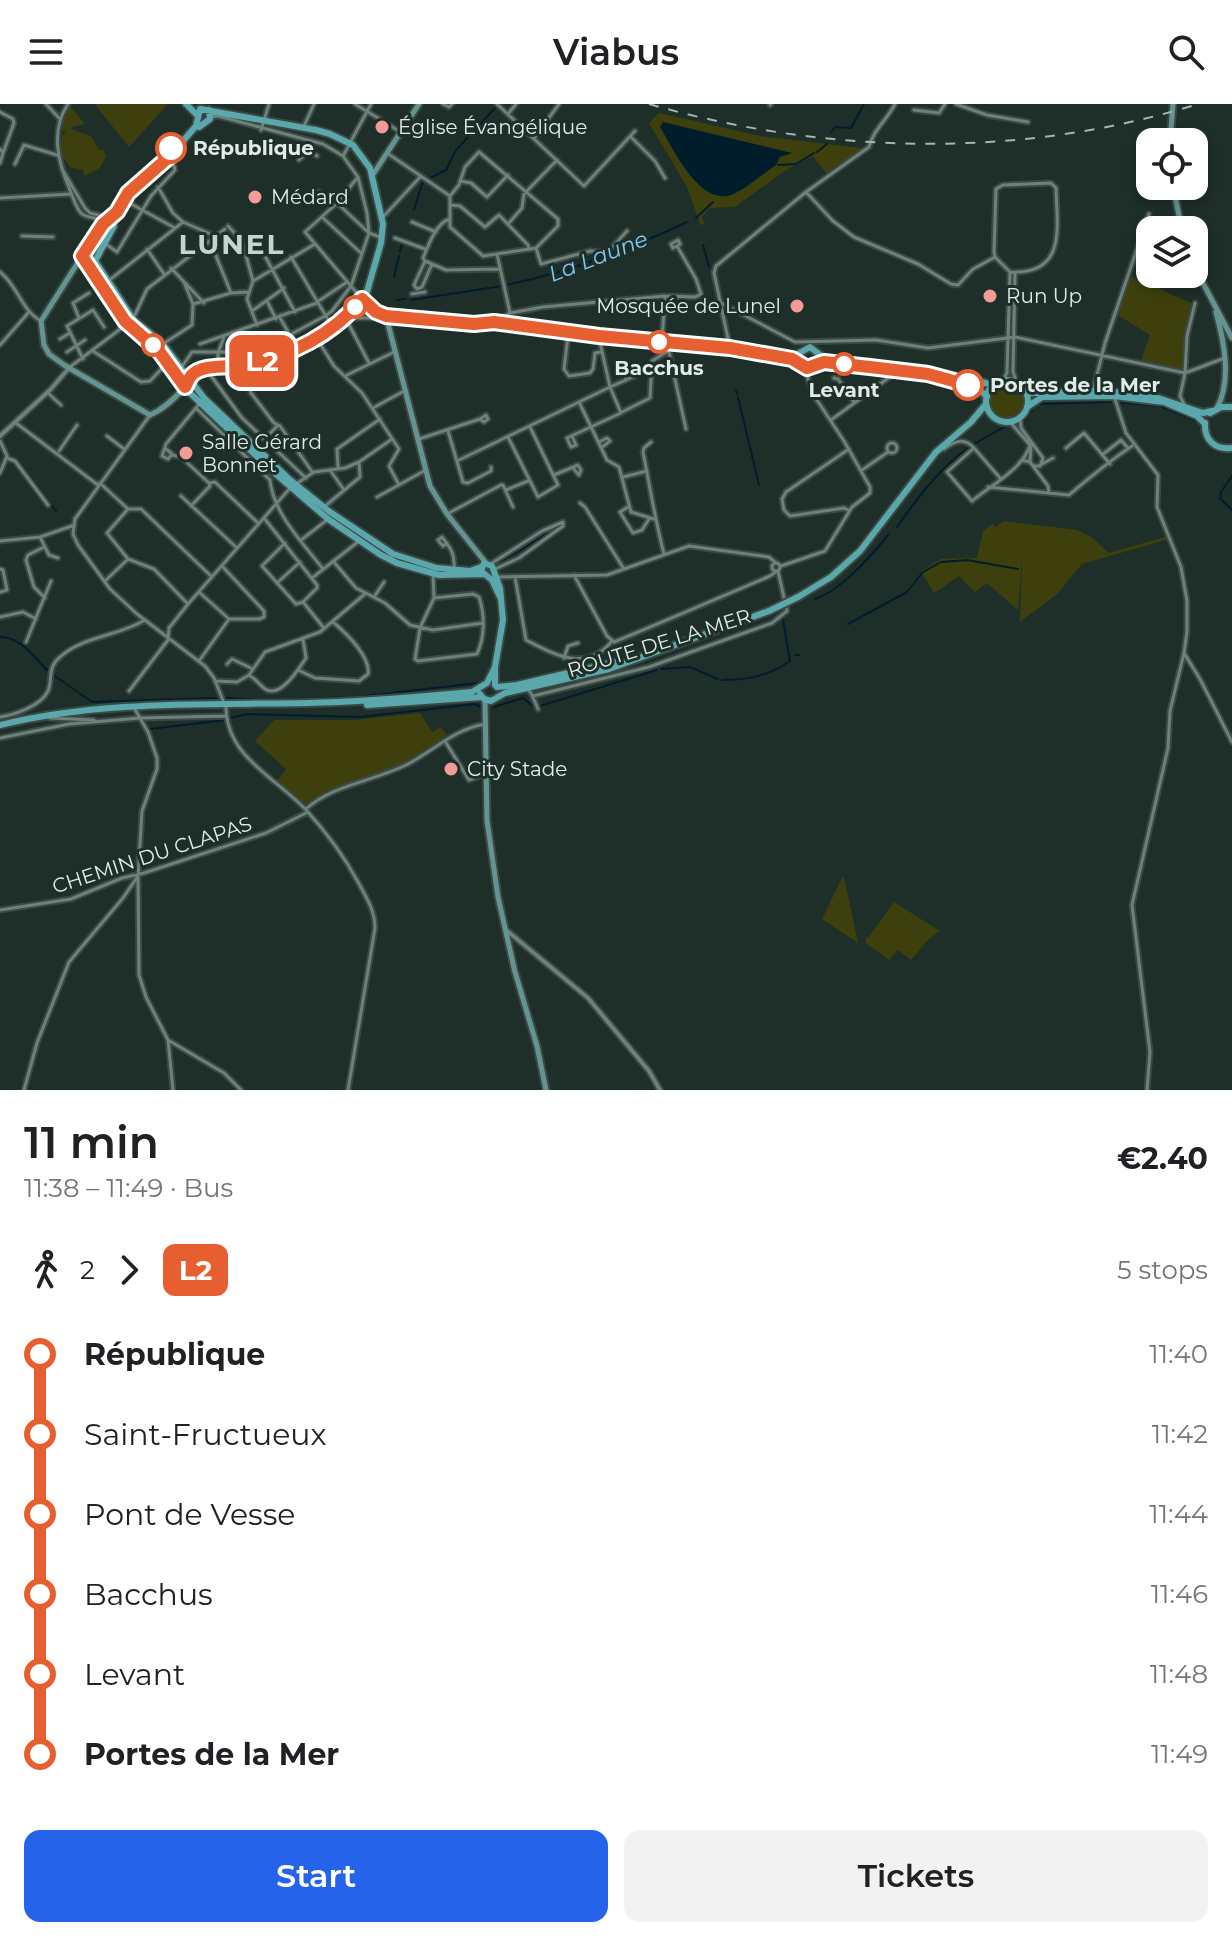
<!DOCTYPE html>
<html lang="en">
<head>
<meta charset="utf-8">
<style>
  :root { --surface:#fff; --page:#f2f2f2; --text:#202124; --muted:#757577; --accent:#2563eb }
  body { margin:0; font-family:Montserrat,sans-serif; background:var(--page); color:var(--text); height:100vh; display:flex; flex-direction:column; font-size:30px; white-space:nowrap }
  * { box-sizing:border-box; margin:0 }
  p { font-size:26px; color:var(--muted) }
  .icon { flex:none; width:44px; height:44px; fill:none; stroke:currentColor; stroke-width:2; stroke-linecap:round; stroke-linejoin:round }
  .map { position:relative; height:986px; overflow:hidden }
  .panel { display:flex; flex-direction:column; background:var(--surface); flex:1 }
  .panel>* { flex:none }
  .badge { padding:0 16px; border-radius:12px; font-size:28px; line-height:52px }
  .controls { position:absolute; left:1136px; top:24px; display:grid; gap:16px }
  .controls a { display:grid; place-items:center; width:72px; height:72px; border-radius:16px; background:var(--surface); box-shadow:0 4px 12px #0003; font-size:40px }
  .map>.badge { position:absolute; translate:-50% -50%; box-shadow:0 0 0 4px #fff }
  .legs { display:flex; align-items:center; gap:12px; height:88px; padding:0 24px; font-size:26px }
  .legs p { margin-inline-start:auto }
  .summary { display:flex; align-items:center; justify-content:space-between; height:136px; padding:0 24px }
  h1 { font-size:44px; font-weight:600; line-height:60px }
  .cta { display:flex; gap:16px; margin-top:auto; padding:16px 24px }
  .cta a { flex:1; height:92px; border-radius:16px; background:var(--accent); color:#fff; font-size:32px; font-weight:600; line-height:92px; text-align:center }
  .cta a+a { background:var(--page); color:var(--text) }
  ul { padding:0 24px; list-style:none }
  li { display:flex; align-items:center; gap:28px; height:80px; font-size:30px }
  li i { display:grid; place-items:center; width:12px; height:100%; margin:0 10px; background:currentColor }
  li i::after { content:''; width:20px; height:20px; margin:-10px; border:6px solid; border-radius:50%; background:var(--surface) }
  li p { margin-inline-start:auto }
  li:first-child i { background:linear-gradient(#0000 50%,currentColor 0) }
  li:last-child i { background:linear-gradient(currentColor 50%,#0000 0) }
  header { display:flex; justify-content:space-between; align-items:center; height:104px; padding:0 24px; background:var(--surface); font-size:36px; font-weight:600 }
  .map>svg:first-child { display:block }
  .green { fill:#3d400d }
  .water { fill:#001d2c }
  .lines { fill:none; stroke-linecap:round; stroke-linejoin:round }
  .stream { stroke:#001d2c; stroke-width:2 }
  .minor-casing { stroke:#3b4945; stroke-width:7 }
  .tertiary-casing { stroke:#3b4945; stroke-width:8 }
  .secondary-casing { stroke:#3b4945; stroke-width:9 }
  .primary-casing { stroke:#3b4945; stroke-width:10 }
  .minor { stroke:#6e807a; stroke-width:3 }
  .tertiary { stroke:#6e807a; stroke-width:4 }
  .secondary { stroke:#649492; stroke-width:5 }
  .primary { stroke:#5aa8ab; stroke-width:6 }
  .rail { stroke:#a7b3ae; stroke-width:2; stroke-dasharray:10 10; stroke-linecap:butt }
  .primary-bridge-casing { stroke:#3b4945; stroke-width:10; stroke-linecap:butt }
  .primary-bridge { stroke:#5aa8ab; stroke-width:6 }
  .line-1-casing { stroke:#fff; stroke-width:18 }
  .line-1 { stroke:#e75e30; stroke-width:12 }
  .poi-dot { fill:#f59b97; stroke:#1e2e29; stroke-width:3 }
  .stop-1-dot { fill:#fff; stroke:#e75e30; stroke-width:4 }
  .labels { text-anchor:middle; stroke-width:6; stroke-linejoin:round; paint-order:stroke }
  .poi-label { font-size:20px; fill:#e1ebe7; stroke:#1e2e29; text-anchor:start }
  .stop-label { font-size:20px; font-weight:bold; fill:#e1ebe7; stroke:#1e2e29; text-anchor:start }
  .street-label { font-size:20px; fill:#e1ebe7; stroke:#1e2e29 }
  .water-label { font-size:22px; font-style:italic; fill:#81c9f0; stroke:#1e2e29 }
  .district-label { font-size:28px; font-weight:bold; letter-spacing:2px; fill:#c2d6cf; stroke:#1e2e29 }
</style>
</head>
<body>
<header><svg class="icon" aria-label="menu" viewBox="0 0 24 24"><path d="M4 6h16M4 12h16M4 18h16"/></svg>Viabus<svg class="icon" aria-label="search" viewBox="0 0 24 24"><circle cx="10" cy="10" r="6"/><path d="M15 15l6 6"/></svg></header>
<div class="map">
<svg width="1232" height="986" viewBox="0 0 1232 986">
  <rect width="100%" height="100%" fill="#1e2e29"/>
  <path class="green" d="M97,0H168L129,43L96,2Z
    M70,2L85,20L71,23V25L91,32L99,46H104L106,52L100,64L84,72L83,66L70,63L60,49L62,32L67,26L62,28L63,13Z
    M659,9L760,32L861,44V46L827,70L813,52L786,66L735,103L710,104L702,112L704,119L701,122L687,83L649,19Z
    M1131,172L1193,200L1184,263L1181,267L1141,256L1150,231L1118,211Z
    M989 297a18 18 0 1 1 36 0a18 18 0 1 1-36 0Z
    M1004,417L1077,426L1091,433L1109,449L1168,432L1169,435L1082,460L1057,490L1020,518L1022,455L1018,506L987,479L975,488L959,472L934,489L921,467L941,455L977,454L983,427L993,420L995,423Z
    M420,609L432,628L441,623L448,633L403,661L338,685L306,703L275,679L286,665L255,637L274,616H355Z
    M843,772L845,777L858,839L822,815Z
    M894,798L940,827L927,837L911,856L898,846L889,856L866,839L865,832L868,834Z"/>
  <path class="water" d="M663,18L792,49L780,53L776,61C763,70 748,83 734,90C700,105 673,44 660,23Z"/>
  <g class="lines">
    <path class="stream" d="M831,28L835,23L851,24L864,0
      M817,48L827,40
      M778,61L796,60L814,49
      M428,75L446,66L456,46L497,2
      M414,106L423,77
      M696,114L713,98
      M703,141L709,163
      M400,148L402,139
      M394,173L399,152
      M506,181C570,168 628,146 687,118
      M397,196L405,195
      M411,196L502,182
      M1010,230L1012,173
      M1009,266L1010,238
      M736,286L737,290
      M738,293L759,381
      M1117,298L1160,302L1197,317
      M1024,317L1036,300L1111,298
      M974,340L1004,323
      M17,355L56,407
      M1232,372L1221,388L1220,394L1232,406
      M897,423C918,393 939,365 968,344
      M500,458L548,429
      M815,495C842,486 871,452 889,430
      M848,520L907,488L923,468L941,458L967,456L1018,465
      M0,533C21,533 33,552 47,566
      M796,551H799
      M661,565L690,563L718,575
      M52,570L92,598L216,594
      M722,576C747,576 769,572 790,557L783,516
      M226,594L271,596L356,593L478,579
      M540,602L657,566
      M494,603L523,594L534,603
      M229,614L248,610L360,613L475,600L481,603
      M150,625L226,616"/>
    <defs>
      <path id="minor" d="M46,0L59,14
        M68,0C50,27 58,58 70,86C73,93 76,104 81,109C86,114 93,113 99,115L103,120
        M355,0L399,27
        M443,0L449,3L452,0
        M497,0L584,82L635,27
        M956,0L987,11L1028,18
        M770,1L771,0
        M914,6L939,9L945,0
        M0,8L13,15L14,19L3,49
        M508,10L516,0
        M304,22L314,0
        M261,26L269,0
        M631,33L655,57L665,74
        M534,34L559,0
        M0,45L3,49L0,59
        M479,48L558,115V122L536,144L483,152L450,123V92L459,81L465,63Z
        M387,49L450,92
        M343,52L371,0
        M299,56L309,47L317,52
        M15,60L24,41L57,51
        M62,65L85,104L90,109L111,114
        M358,73L337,99L305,128L362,195
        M460,77L471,79L487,93L508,71
        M1051,79L1056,84C1057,123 1067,171 1010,168L995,153L994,148L996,85L1003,81Z
        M158,83L173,109L183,118L215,132
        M319,88L334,102
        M806,88L833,117L854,133L918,160L951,180L958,181L973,165L995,153
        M0,94L71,90
        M124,96L175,124
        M337,99L369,129L380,133
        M450,101L460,102L485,123L499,111L528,141L529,145
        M322,113L362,150
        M383,113L421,72
        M412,118L436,128
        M508,120L522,104L524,90L557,56
        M228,122L242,137L253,177
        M22,132L53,133
        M395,134L425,145
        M210,137L231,189
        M106,140L117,148L151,92L175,66L172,54
        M536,144L541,160L590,147L608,148L627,127
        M147,145L164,170
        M497,150L510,209
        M265,152L295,208
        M291,153L333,224
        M425,157L446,166L500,165
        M432,160L422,183L417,185L414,181L425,157L423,154C429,140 435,121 449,115
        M171,164L204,199
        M0,168C18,182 21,206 41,217
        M1015,169L1013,268L1017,279
        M253,177L315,140
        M253,177L247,195L257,221
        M107,178L183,118
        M412,190L425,188
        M267,197L276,215
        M317,198L347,178
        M721,199L795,238L876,236L928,244L1015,233L1185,269
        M193,200L231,189L249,188
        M252,207L284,184
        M347,212L350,214H377L379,210
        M345,213L369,259
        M79,214L73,199L89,189
        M280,214L290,231
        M133,215L147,185L225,125
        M494,218L510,209L543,203L665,192L695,193L701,190L696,175L677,142L680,140L678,136L671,140L673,144L677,142
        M568,232L564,265L569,272L590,269L593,265L595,249L601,248
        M60,235L70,229
        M317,235L334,262L362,289L399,345L389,362L399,381
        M662,236L665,192
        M667,239L686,325
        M163,240L192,221L193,200L184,178
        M200,240L317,199
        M0,241L29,208
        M730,244L714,169L716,162L806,88L869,43C873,26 887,16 895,0
        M93,247L141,278L150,277L167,259
        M67,248L85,236
        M83,255L67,222L93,206L104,223
        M269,255L275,268
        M244,262L251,289L274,319L280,322L313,369
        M70,263L127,220
        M181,264L192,248H247L273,240L325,212L332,207L351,182L369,129L367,109L358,73L343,52L323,40L218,12L211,13
        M218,264V249L224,233
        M206,265L242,314L306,374
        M1185,269L1222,255
        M347,271L394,248
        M834,274L838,275L854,298
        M1002,277L1007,269L1010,168
        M1093,287L1105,239L1149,110
        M48,289L61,301
        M1114,292L1126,329L1158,371L1157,403L1181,463L1187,497V527L1184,549L1170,607L1168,644L1132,801L1150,948L1147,986
        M579,298L607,356L619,363L631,408L654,415
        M1185,302L1180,292L1185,269L1187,232L1195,199
        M196,304L270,376C273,409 303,439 323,465
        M373,304L404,287
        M622,308L650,294L652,257L668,247
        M150,311L75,415L73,430L78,441L110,485L137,510L205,562L214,574L224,599
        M1020,314L1021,324L1043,354L1040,362H1033
        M831,316L891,272L894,265
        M1010,318L1031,342L1030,358
        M16,319L98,381
        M448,327L463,378L468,379L491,367V363
        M107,332L124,345
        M572,332L576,341L571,343L567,334L621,309L610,283L635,272L634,268L625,272L626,276
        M508,333L538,393L558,381L530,323
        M265,335L278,321
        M419,335L480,315L484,318L488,315L486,311L480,315
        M0,337L7,352L0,369
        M599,338L607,334L610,337L601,344
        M651,338L644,344L643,348C650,383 655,416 664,450
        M887 344a5 5 0 1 1 10 0a5 5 0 1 1-10 0Z
        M1066,344L1084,329L1110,360
        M166,345L172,350L168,355L162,352L166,340L200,299
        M944,345C955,337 964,333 974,344
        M59,347L77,321
        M172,351L181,353L209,379L215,378L258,419
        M1102,351L1121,336L1128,344
        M7,354L15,357L48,401
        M1022,356L1030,358L1048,382L1049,389
        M457,357L610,283L599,234
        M1042,360L1053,354
        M338,364L337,345L380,315
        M330,366L344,386
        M862,366L888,348
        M554,371L578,361L581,366L579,371L573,364
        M623,373L647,367
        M1000,374L974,344L947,368L972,397C990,382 1024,364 1030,341
        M100,379L128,405L107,429L128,455L105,477
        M296,380L314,368L345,364L359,358L392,335
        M988,383L1069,391C1089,374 1111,356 1132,342
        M506,386L528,377
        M181,392L237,444
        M377,393L424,367
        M580,399L585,403L624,465
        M191,402L210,382L209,379
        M324,403L360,373L359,358
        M628,403L620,408L633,429L642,426L649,415
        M128,405H141L212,473
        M848,406L844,404L790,412L784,406L782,395L786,388L849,345
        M447,410L501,381H503L513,403
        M264,414L317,481V484L303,498L323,523
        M40,433L49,451L58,454
        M301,436L327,416
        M0,437L40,433L72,422
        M285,439L262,462L296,500L303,498
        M447,439L443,442L438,436L442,433C451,445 455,449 454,465
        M44,443L28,451L26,456L34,483L45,494
        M128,455L154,465L187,499
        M333,457L356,484L385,499L410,521L433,526L483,519
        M772 463a4 4 0 1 1 8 0a4 4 0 1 1-8 0Z
        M492,459L542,427L563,418V422L519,454L493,466
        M781,462L825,447L852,403L870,389V383L844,337L813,290L805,266
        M0,465L3,466L7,486L0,488
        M433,471L434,494L420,524L415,555L418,557L477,550C485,533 485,511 479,493L473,490L434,494
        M574,471L607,532L614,538C666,517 718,494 770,472L777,467
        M498,473L607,471L689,442L769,453L776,459
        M515,473L526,536C553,550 586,569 611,538
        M312,474L359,437
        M277,479L300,458
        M199,488L229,515H259L264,513V507L222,462
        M374,493L384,478
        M0,513L23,508L36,515
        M26,538L51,477
        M1184,549L1200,575L1232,638
        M564,554L568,542L578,539
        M199,557L229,515
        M227,560L232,555L251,564
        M298,566L315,574L359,577L368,570C371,553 346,529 333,518
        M250,572C256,575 260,581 265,585C281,595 299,564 306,554L303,535
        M215,577L237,578L249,571L265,548L320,528L366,489
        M528,586L531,589L538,605
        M129,587L168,536L169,524L188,500L291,383
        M533,592L649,563L772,519L787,507L778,467
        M133,602L148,628L157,654V665L142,707L138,773L139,871L146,893L168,936L173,986
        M226,603C226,653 277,674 307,707C327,729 344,752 358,778C366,793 375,806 375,824L348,986
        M0,613C14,611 41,602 48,587C53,574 47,564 60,553C83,532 119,532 145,516
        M50,614L94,616
        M0,634L69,620L140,614L226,612
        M445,637L469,676L485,670
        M306,705C334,680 375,677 408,660C434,646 455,625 485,620
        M0,806L71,795L122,774L144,769L266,729L308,708
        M168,936L224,969L241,986
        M24,986L37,939L69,858L123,794L138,772"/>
      <path id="tertiary" d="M0,332L50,286L69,264
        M505,825L588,894L649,967L660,986"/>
      <path id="secondary" d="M1170,38L1173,0
        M372,72L419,0
        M1173,82L1182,126
        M82,152L41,217L44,241L49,250L64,261L150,311C164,305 174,295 184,284C190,277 191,270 200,266C213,261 230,264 244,262C290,253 333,231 362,195
        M1194,162L1232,234
        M1216,208C1224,237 1232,276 1217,304
        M386,212L430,382L447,410L486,459
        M485,596L487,716L498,793L515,868L537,942L546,986"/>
      <path id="primary" d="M186,0L197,11
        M199,23L210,15L209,6
        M111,114L114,122L95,157L133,215L163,240L204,294L289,375L330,408L393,450L437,464L470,467L481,463
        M739,246L792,255L807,264C814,263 817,259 824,258C851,257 974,272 987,293
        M788,251H796L810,243L824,254L833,256
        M932,267L994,281
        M986 297a21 21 0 1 1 42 0a21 21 0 1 1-42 0Z
        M1025,286L1032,289L1093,287L1146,290L1203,309L1212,307
        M1027,303L1042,293L1114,292L1164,298L1197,312L1205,320
        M1210,309L1221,303H1232
        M1205,319C1204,336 1215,346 1232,344
        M484,470L439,471L397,459L381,451L328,415L270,365L189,288L159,247L125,217L82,152L103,120L117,108L128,89L170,52L196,22L200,5L316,26L330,30L353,41L370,64L383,120L381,139L366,191L362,195L376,208L386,212L741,247
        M798,493L831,473L860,447L936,348L971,318L986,300
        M495,581V563L503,516L500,484L492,462L484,459L481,467L492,476L501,495
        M497,583L517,581L615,558
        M480,590L484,595L491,597L505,589L609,565L769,507
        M367,601L482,593
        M0,621C102,596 205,601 308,599C363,598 418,593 472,588L487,579L495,563"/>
    </defs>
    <use href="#minor" class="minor-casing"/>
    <use href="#tertiary" class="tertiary-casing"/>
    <use href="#secondary" class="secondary-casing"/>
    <use href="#primary" class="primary-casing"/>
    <use href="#minor" class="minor"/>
    <use href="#tertiary" class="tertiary"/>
    <use href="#secondary" class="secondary"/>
    <use href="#primary" class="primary"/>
    <path class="rail" d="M649,0C827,51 1021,55 1198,0"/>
    <defs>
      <path id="primary-bridge" d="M769,507L798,493"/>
    </defs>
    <use href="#primary-bridge" class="primary-bridge-casing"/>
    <use href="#primary-bridge" class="primary-bridge"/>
  </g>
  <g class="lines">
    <defs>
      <path id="line-1" d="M171,44L167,48L170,52L128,89L117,108L103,120L82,152L125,217L159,247L185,283C187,280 188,276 191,272C202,259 230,264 245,261C290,252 333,231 362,195L376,208L386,212L474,220L494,218L599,232L730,244L792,255L807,264L824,258L870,263L928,270L968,281"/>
    </defs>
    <use href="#line-1" class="line-1-casing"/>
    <use href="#line-1" class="line-1"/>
  </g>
  <g class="poi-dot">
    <circle cx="382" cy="23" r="8"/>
    <circle cx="255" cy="93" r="8"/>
    <circle cx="990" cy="192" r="8"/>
    <circle cx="797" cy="202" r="8"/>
    <circle cx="186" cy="349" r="8"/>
    <circle cx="451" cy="665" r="8"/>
  </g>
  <g class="stop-1-dot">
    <circle cx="171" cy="44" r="14"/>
    <circle cx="355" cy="203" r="10"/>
    <circle cx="659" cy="238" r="10"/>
    <circle cx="153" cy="241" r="10"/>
    <circle cx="844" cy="260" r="10"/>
    <circle cx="968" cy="281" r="14"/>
  </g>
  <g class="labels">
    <g class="poi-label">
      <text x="398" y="30">Église Évangélique</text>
      <text x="271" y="100">Médard</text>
      <text x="1006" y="199">Run Up</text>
      <text x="781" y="209" text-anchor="end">Mosquée de Lunel</text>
      <text x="202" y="345">Salle Gérard<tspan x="202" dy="23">Bonnet</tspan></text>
      <text x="467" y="672">City Stade</text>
    </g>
    <g class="stop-label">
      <text x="193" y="51">République</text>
      <text x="659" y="271" text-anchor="middle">Bacchus</text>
      <text x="990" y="288">Portes de la Mer</text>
      <text x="844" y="293" text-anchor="middle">Levant</text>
    </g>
    <g class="street-label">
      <text transform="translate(659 539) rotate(-17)" y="7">ROUTE DE LA MER</text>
      <text transform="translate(152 751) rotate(-18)" y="7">CHEMIN DU CLAPAS</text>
    </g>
    <g class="water-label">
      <text transform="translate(598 152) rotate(-21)" y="8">La Laune</text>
    </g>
    <g class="district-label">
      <text x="232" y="150">LUNEL</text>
    </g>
  </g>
</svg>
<div class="controls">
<a><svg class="icon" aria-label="locate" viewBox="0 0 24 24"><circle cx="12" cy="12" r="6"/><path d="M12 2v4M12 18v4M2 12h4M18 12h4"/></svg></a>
<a><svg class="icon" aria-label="layers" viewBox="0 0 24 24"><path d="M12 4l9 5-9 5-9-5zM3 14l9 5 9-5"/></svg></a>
</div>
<b class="badge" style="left:262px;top:257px;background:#e75e30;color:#fff">L2</b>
</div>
<section class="panel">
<div class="summary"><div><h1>11 min</h1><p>11:38 – 11:49 · Bus</p></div><b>€2.40</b></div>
<div class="legs"><svg class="icon" aria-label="walk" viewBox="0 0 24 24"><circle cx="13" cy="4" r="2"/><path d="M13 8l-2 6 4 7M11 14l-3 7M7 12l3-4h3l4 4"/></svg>2<svg class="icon" aria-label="forward" viewBox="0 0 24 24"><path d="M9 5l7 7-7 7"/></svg><b class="badge" style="background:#e75e30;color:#fff">L2</b><p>5 stops</p></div>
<ul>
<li><i style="color:#e75e30"></i><b>République</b><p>11:40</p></li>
<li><i style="color:#e75e30"></i><span>Saint-Fructueux</span><p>11:42</p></li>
<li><i style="color:#e75e30"></i><span>Pont de Vesse</span><p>11:44</p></li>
<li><i style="color:#e75e30"></i><span>Bacchus</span><p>11:46</p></li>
<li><i style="color:#e75e30"></i><span>Levant</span><p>11:48</p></li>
<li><i style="color:#e75e30"></i><b>Portes de la Mer</b><p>11:49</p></li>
</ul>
<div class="cta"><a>Start</a><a>Tickets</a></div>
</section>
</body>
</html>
